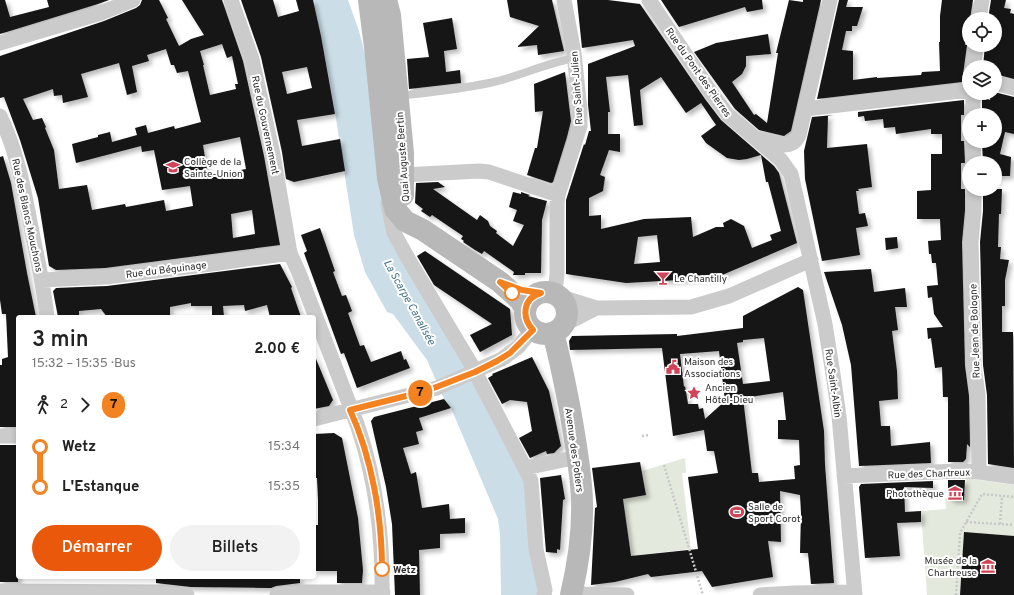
<!DOCTYPE html>
<html lang="fr">
<head>
<meta charset="utf-8">
<style>
  :root { --surface:#fff; --page:#f2f2f2; --text:#222; --muted:#767676; --accent:#ea580c }
  body { margin:0; font-family:Overpass,sans-serif; background:var(--page); color:var(--text); height:100vh; display:flex; flex-direction:column; font-size:15px; white-space:nowrap }
  * { box-sizing:border-box; margin:0 }
  p { font-size:13px; color:var(--muted) }
  .icon { flex:none; width:22px; height:22px; fill:none; stroke:currentColor; stroke-width:2; stroke-linecap:round; stroke-linejoin:round }
  .map { position:relative; flex:1; overflow:hidden }
  .details { position:absolute; left:16px; top:315px; width:300px; height:264px; display:flex; flex-direction:column; background:var(--surface); border-radius:4px; box-shadow:0 2px 6px #0003 }
  .details>* { flex:none }
  .badge { padding:0 8px; border-radius:13px; font-size:14px; line-height:26px }
  .fabs { position:absolute; left:962px; top:12px; display:grid; gap:8px }
  .fabs a { display:grid; place-items:center; width:40px; height:40px; border-radius:50%; background:var(--surface); box-shadow:0 2px 6px #0003; font-size:20px }
  .map>.badge { position:absolute; translate:-50% -50%; box-shadow:0 0 0 2px #fff }
  .legs { display:flex; align-items:center; gap:6px; height:44px; padding:0 16px; font-size:13px }
  .legs p { margin-inline-start:auto }
  .summary { display:flex; align-items:center; justify-content:space-between; height:68px; padding:0 16px }
  h1 { font-size:22px; font-weight:600; line-height:30px }
  .cta { display:flex; gap:8px; margin-top:auto; padding:8px 16px }
  .cta a { flex:1; height:46px; border-radius:24px; background:var(--accent); color:#fff; font-size:16px; font-weight:600; line-height:46px; text-align:center }
  .cta a+a { background:var(--page); color:var(--text) }
  ul { padding:0 16px; list-style:none }
  li { display:flex; align-items:center; gap:14px; height:40px; font-size:15px }
  li i { display:grid; place-items:center; width:6px; height:100%; margin:0 5px; background:currentColor }
  li i::after { content:''; width:10px; height:10px; margin:-5px; border:3px solid; border-radius:50%; background:var(--surface) }
  li p { margin-inline-start:auto }
  li:first-child i { background:linear-gradient(#0000 50%,currentColor 0) }
  li:last-child i { background:linear-gradient(currentColor 50%,#0000 0) }
  .map>svg:first-child { display:block }
  .green { fill:#e4e9dd }
  .water { fill:#cbdee7 }
  .building { fill:#151515; fill-rule:evenodd; filter:url(#shadow) }
  .lines { fill:none; stroke-linecap:round; stroke-linejoin:round }
  .path { stroke:#c8c8c8; stroke-width:2.5; stroke-dasharray:2 2; stroke-linecap:butt }
  .lane { stroke:#cbcbcb; stroke-width:8 }
  .street { stroke:#cbcbcb; stroke-width:15 }
  .secondary { stroke:#b8b8b8; stroke-width:22 }
  .line-1-casing { stroke:#fff; stroke-width:9 }
  .line-1 { stroke:#f58220; stroke-width:6 }
  .stop-1-dot { fill:#fff; stroke:#f58220; stroke-width:2 }
  .labels { text-anchor:middle; stroke-width:4; stroke-linejoin:round; paint-order:stroke }
  .street-label { font-size:10px; fill:#2e2e2e; stroke:#fff }
  .poi-label { font-size:10px; fill:#2e2e2e; stroke:#fff; text-anchor:start }
  .stop-label { font-size:10px; font-weight:bold; fill:#2e2e2e; stroke:#fff; text-anchor:start }
  .water-label { font-size:11px; font-style:italic; fill:#457186; stroke:#fff }
</style>
</head>
<body>
<div class="map">
<svg width="1014" height="595" viewBox="0 0 1014 595">
  <defs>
    <filter id="shadow"><feDropShadow dx="3.5" dy="3.5" stdDeviation="2" flood-color="#0004"/></filter>
  </defs>
  <rect width="100%" height="100%" fill="#fff"/>
  <path class="green" d="M685,458L686,473H682L691,549L631,556L623,499L646,495L642,471Z
    M966,478L1014,485V536L964,533L960,595H927L921,511L946,509L945,498H951V500H964Z"/>
  <path class="water" d="M313,0H348L359,31L365,54L385,215L527,480L538,595H501L500,534L498,519L451,408L444,399L427,360L393,314L387,312L365,272L354,235L333,99L321,36Z"/>
  <path class="building" d="M0,0H5L10,17L49,7L47,0H109L98,4L0,34Z
    M142,0H159L168,18L166,19L179,46L191,39L204,35L182,0H222L243,61L264,156L280,245L105,268L56,270L49,266L38,198L20,140L4,97L0,98V56L104,21L136,8L140,5ZM222,44L227,58L232,56L238,84H235L236,89L210,95L203,65H204L200,51ZM166,49L171,65H174L177,73L188,71L201,122L175,129L174,126L148,133L146,125L135,128L137,135L112,142L110,132L98,135V137L72,144L76,163L141,146L142,152L154,150L162,190L190,186L193,206L166,211L164,200L126,207L125,204L92,210L87,185L59,189L54,150L45,128L46,127L42,118L33,120L23,99L53,89L54,96L62,95L63,103L88,97L81,74L119,63L127,95L137,92L132,66L149,61L147,55ZM240,137L246,169L208,176L203,145ZM252,210L255,234L233,238L231,214Z
    M241,0H273L278,17L299,11L296,0H313L321,36L335,114L297,120L302,146L340,139L345,171L294,182L286,179L282,152L261,57ZM307,67L312,88L287,94L282,72Z
    M507,0H552L564,51L538,55L537,45L517,47L539,26L510,17Z
    M577,0H608L640,4L705,99L721,120L774,166L779,173L797,243L715,278L626,283L566,274V200L584,144L585,145L589,131H591L588,105V64L635,46L633,40L582,48ZM628,75L634,126L643,125L640,90L661,77L686,113L701,103L716,125L701,136L706,143L727,158L739,160L747,159L761,155L766,182H768L781,231L770,235L772,240L752,248L744,226L731,219L723,223L724,227H716L693,237L691,217L644,219L601,229V215L589,216V198L603,191L605,177L600,175L609,150L620,152V134H608V112H610L606,77ZM657,235L660,262L634,264L638,237Z
    M661,0H762L763,9L747,12L745,7L679,27Z
    M789,0L803,2V0H821L791,131L784,136L759,130L735,109L694,52L716,43L768,34L771,54L746,56V66L742,74L732,82L754,115L756,114L767,123L778,53H776Z
    M839,0H848L846,7H863L857,26H852V31H846L842,50L853,51V80L877,77V78L921,75L922,72L940,71L939,42H940V16L942,0H973L970,19H967L965,45H967L962,82L817,99Z
    M991,0H1006L1004,8L1011,9L1010,13L1014,14V79L995,74L997,67H983L985,45H995V19H988Z
    M452,18L457,49L444,51L446,72L460,70L461,83L409,89L407,59L429,57L423,23Z
    M565,72L571,121L567,137L553,182L551,183L527,175L535,148H537L543,111L535,112L534,84Z
    M991,93H998L1014,97V134L1005,132L1000,154L1011,157L1010,176H995V163H983L982,141H995V115H982V97L990,100Z
    M964,100V115H961V141H964L965,163H961V189H965V210L962,242L965,366L969,396L970,447L967,444L966,459L963,462H948V397H943L942,367L935,368L931,338L928,339L927,328L943,327L934,314L932,297L928,298L927,286L938,285L936,263H932L931,254H929L928,241L941,240L940,219H917V191L931,190V154H942V134H931V129L896,134L895,127L884,128L883,119L865,121L864,116L858,117V112Z
    M834,115L828,116L827,148L867,144L872,187L858,189L859,191H856L859,214L865,213L868,226L856,228L860,255L822,261L805,179L804,151L812,117Z
    M3,156L11,183L27,273L36,317H18V427H0V365H2V359L8,357L6,314H2L0,300V157Z
    M438,182L445,187L433,189L477,220L480,215L488,221L490,226L497,231L496,233L513,246L524,225L513,221L517,210L509,207L513,192L521,194V192L530,195L528,196L547,201L542,220L541,273H525V275H513L514,272L484,251L482,254L475,250L463,242L464,241L461,239L463,236L432,215L430,217L421,211L423,209L415,203L416,183Z
    M983,189H1002L1001,214H999L998,247H1001L1000,259L1009,260L1005,280V306H1002V332H1013L1014,468L988,464L987,395L983,365L980,242L983,211Z
    M320,228L335,271L333,272L342,296L346,295L352,311L348,313L360,346L364,345L371,362L401,351L404,360L406,359L410,368L357,388L344,353L341,354L304,253L307,251L301,235Z
    M897,237L898,248L886,250L885,238Z
    M425,251L510,309L512,335L480,352L470,335L492,324L434,285L417,256Z
    M280,264L292,287L291,288L301,317H270L267,305L245,311L244,305L223,306L224,317H212V306H191V303L170,307V317H107L101,309L79,311V317H58L53,291L56,288L107,286Z
    M871,269L874,292L905,288L907,307H895L898,330L892,331L897,371L898,399L879,401L881,426H890L891,446L930,442L931,463L859,466L851,365L842,325L824,272Z
    M798,287L803,290L824,431L825,465L834,583L811,584L808,553H800L801,513L800,495L780,491L781,542L768,541L773,577L712,587L702,571L651,577L648,574L615,582L591,585L595,508L597,507L592,468L640,462L646,495L623,499L631,556L698,549L688,477L718,473L714,451H707L704,430L673,436L662,348L570,350L569,341L572,336L677,334V336L743,328V316ZM764,338L770,381L743,384L737,343L743,342V340ZM719,351L725,401L705,419L703,408L699,409L698,404H688L685,386L684,387L680,354ZM783,392L786,420H778V439L799,440L800,465L794,466L795,479L759,482L758,473H752L743,398Z
    M314,354L333,400L329,406L314,409Z
    M532,357L549,391L561,446L554,453L547,454L546,451L530,458L519,438L532,431L527,402L510,400L502,404L488,378L493,375L492,374Z
    M444,399L451,408L419,418L423,430L416,432L419,444L403,448L411,474L416,472L422,508L449,504L450,519L465,518V533L440,534V548L419,550L420,595H395L392,524L386,487L371,421L374,417Z
    M334,433L342,438L358,518L363,570L362,583H337V571H314V525H318V500L317,478H314V434Z
    M0,445H18V582H0Z
    M561,475L565,499L563,500L560,550L557,549V553L546,552L540,478Z
    M948,480H965L964,500H951V498H948Z
    M933,481V488L904,487L905,512L921,511V522L897,523L900,556L865,558L859,487L861,484Z
    M964,532L1014,536V595H960Z
    M156,577H300V583L276,586L271,588L191,587L156,583Z"/>
  <g class="lines">
    <path class="path" d="M642,436L649,435
      M664,465L703,595
      M966,522L1014,525
      M1000,524L1002,496
      M956,595L960,533L982,494L1014,497"/>
    <path class="lane" d="M398,96C432,92 465,89 498,81C524,74 548,63 574,58"/>
    <path class="street" d="M231,0L252,59L273,154L290,253L299,273L357,424C376,479 383,537 382,595
      M649,0L712,94L728,115L755,138L783,145C791,145 796,142 799,135L830,0
      M979,19L982,0
      M0,43L101,13L133,0
      M974,67L976,45
      M995,83L1014,88
      M973,93V115
      M805,109L969,90
      M0,116C17,151 24,189 31,227C37,257 44,287 47,317
      M755,138L781,160L791,174L825,324L833,374L839,416L855,595
      M973,141L974,163
      M403,175L479,171L489,172L558,195
      M974,189V210L971,242L974,366L978,395L979,472
      M388,204L394,233L410,262L471,364L528,474L531,481L536,549L545,590L544,595
      M42,280L106,277L219,263L290,253
      M552,293L556,283L557,274V203L558,195L580,126V110L574,53L564,0
      M558,296L596,308L691,307L729,296L811,260
      M563,325L596,308
      M314,419L437,388L502,359L518,347L533,329
      M0,436H18
      M525,468L578,457
      M844,476L958,471L979,472L1014,477
      M0,591L160,592L187,595
      M571,593L585,594L627,595
      M277,595L301,592H383
      M760,595L795,593L854,592"/>
    <path class="secondary" d="M369,0L375,47L388,178L395,209L405,221L423,230L500,282L520,300L525,308
      M386,0L390,15L403,153V195
      M525 313a21 21 0 1 1 42 0a21 21 0 1 1-42 0Z
      M553,333C560,358 565,384 570,410C575,440 581,470 582,501C583,532 578,565 571,595"/>
  </g>
  <g class="lines">
    <defs>
      <path id="line-1" d="M382,569C382,517 372,458 350,410L426,391L475,372L497,361L510,353L533,330C521,317 523,298 541,293L522,290L500,282L512,293"/>
    </defs>
    <use href="#line-1" class="line-1-casing"/>
    <use href="#line-1" class="line-1"/>
  </g>
  <defs>
    <symbol id="school-bare" viewBox="-9 -9 18 18"><path d="M0-5L7-2L0 1L-7-2ZM-4 1L0 2.5L4 1V4Q0 6-4 4Z" fill="#d14356" stroke="#fff" stroke-width="2.5" paint-order="stroke"/></symbol>
    <symbol id="bar-bare" viewBox="-9 -9 18 18"><path d="M-6-5H6L.8 .8V4.5H3.5V6h-7V4.5H-.8V.8Z" fill="#d14356" stroke="#fff" stroke-width="2.5" paint-order="stroke"/></symbol>
    <symbol id="civic-bare" viewBox="-9 -9 18 18"><path d="M-.6-6.5H3V-4.5H.6V-3L4-1V1h2V6H-6V1h2V-1L-.6-3ZM-1.2 2.5V6h2.4V2.5Z" fill="#d14356" stroke="#fff" stroke-width="2.5" paint-order="stroke"/></symbol>
    <symbol id="sight-bare" viewBox="-9 -9 18 18"><path d="M0-6L1.8-2.2L6-1.7L2.9 1.2L3.7 5.4L0 3.3L-3.7 5.4L-2.9 1.2L-6-1.7L-1.8-2.2Z" fill="#d14356" stroke="#fff" stroke-width="2.5" paint-order="stroke"/></symbol>
    <symbol id="museum-bare" viewBox="-9 -9 18 18"><path d="M0-6L6-3V-2H-6V-3ZM-5-1h2V3h-2ZM-1-1h2V3h-2ZM3-1h2V3H3ZM-6 4H6V6H-6Z" fill="#d14356" stroke="#fff" stroke-width="2.5" paint-order="stroke"/></symbol>
    <symbol id="stadium-bare" viewBox="-9 -9 18 18"><path d="M0-5a6.5 5 0 1 0 0 10a6.5 5 0 1 0 0-10ZM-3.5-1.8h7v3.6h-7Z" fill="#d14356" stroke="#fff" stroke-width="2.5" paint-order="stroke"/></symbol>
  </defs>
  <g fill-rule="evenodd">
    <use href="#school-bare" x="163" y="157" width="20" height="20"/>
    <use href="#bar-bare" x="653" y="268" width="20" height="20"/>
    <use href="#civic-bare" x="663" y="357" width="20" height="20"/>
    <use href="#sight-bare" x="684" y="383" width="20" height="20"/>
    <use href="#museum-bare" x="945" y="483" width="20" height="20"/>
    <use href="#stadium-bare" x="727" y="502" width="20" height="20"/>
    <use href="#museum-bare" x="978" y="556" width="20" height="20"/>
  </g>
  <g class="stop-1-dot">
    <circle cx="512" cy="293" r="7"/>
    <circle cx="382" cy="569" r="7"/>
  </g>
  <g class="labels">
    <g class="street-label">
      <text transform="translate(699 72) rotate(55)" y="4">Rue du Pont des Pierres</text>
      <text transform="translate(576 88) rotate(-94)" y="4">Rue Saint-Julien</text>
      <text transform="translate(266 125) rotate(78)" y="4">Rue du Gouvernement</text>
      <text transform="translate(402 157) rotate(-94)" y="4">Quai Auguste Bertin</text>
      <text transform="translate(28 215) rotate(78)" y="4">Rue des Blancs Mouchons</text>
      <text transform="translate(166 269) rotate(-7)" y="4">Rue du Béguinage</text>
      <text transform="translate(974 331) rotate(-92)" y="4">Rue Jean de Bologne</text>
      <text transform="translate(834 383) rotate(82)" y="4">Rue Saint-Albin</text>
      <text transform="translate(575 450) rotate(82)" y="4">Avenue des Potiers</text>
      <text transform="translate(929 473) rotate(-2)" y="4">Rue des Chartreux</text>
    </g>
    <g class="poi-label">
      <text x="184" y="165">Collège de la<tspan x="184" dy="12">Sainte-Union</tspan></text>
      <text x="674" y="282">Le Chantilly</text>
      <text x="684" y="365">Maison des<tspan x="684" dy="12">Associations</tspan></text>
      <text x="705" y="391">Ancien<tspan x="705" dy="12">Hôtel-Dieu</tspan></text>
      <text x="944" y="497" text-anchor="end">Photothèque</text>
      <text x="748" y="510">Salle de<tspan x="748" dy="12">Sport Corot</tspan></text>
      <text x="977" y="564" text-anchor="end">Musée de la<tspan x="977" dy="12">Chartreuse</tspan></text>
    </g>
    <g class="stop-label">
      <text x="393" y="573">Wetz</text>
    </g>
    <g class="water-label">
      <text transform="translate(410 302) rotate(61)" y="4">La Scarpe Canalisée</text>
    </g>
  </g>
</svg>
<div class="fabs">
<a><svg class="icon" aria-label="locate" viewBox="0 0 24 24"><circle cx="12" cy="12" r="6"/><path d="M12 2v4M12 18v4M2 12h4M18 12h4"/></svg></a>
<a><svg class="icon" aria-label="layers" viewBox="0 0 24 24"><path d="M12 4l9 5-9 5-9-5zM3 14l9 5 9-5"/></svg></a>
<a>+</a>
<a>−</a>
</div>
<b class="badge" style="left:420px;top:393px;background:#f58220;color:#111">7</b>
<section class="details">
<div class="summary"><div><h1>3 min</h1><p>15:32 – 15:35 · Bus</p></div><b>2.00 €</b></div>
<div class="legs"><svg class="icon" aria-label="walk" viewBox="0 0 24 24"><circle cx="13" cy="4" r="2"/><path d="M13 8l-2 6 4 7M11 14l-3 7M7 12l3-4h3l4 4"/></svg>2<svg class="icon" aria-label="forward" viewBox="0 0 24 24"><path d="M9 5l7 7-7 7"/></svg><b class="badge" style="background:#f58220;color:#111">7</b></div>
<ul>
<li><i style="color:#f58220"></i><b>Wetz</b><p>15:34</p></li>
<li><i style="color:#f58220"></i><b>L'Estanque</b><p>15:35</p></li>
</ul>
<div class="cta"><a>Démarrer</a><a>Billets</a></div>
</section>
</div>
</body>
</html>
